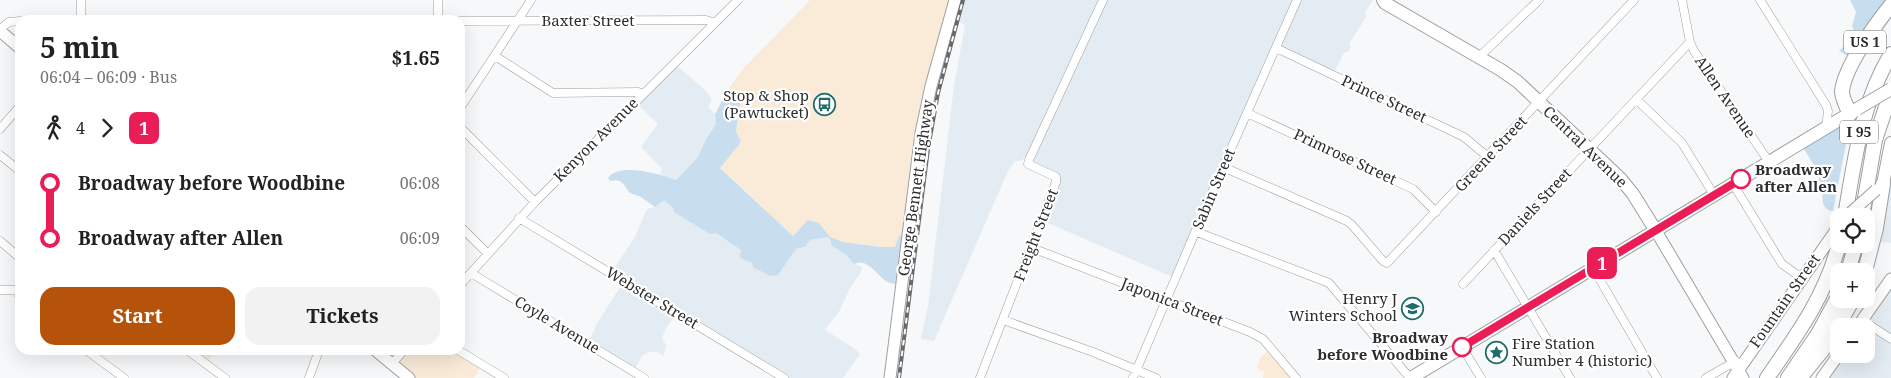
<!DOCTYPE html>
<html lang="en">
<head>
<meta charset="utf-8">
<style>
  :root { --surface:#fff; --page:#f2f2f2; --text:#222; --muted:#767676; --accent:#b45309 }
  body { margin:0; font-family:"Noto Serif",serif; background:var(--page); color:var(--text); height:100vh; display:flex; flex-direction:column; font-size:19px; white-space:nowrap }
  * { box-sizing:border-box; margin:0 }
  p { font-size:16px; color:var(--muted) }
  .icon { flex:none; width:28px; height:28px; fill:none; stroke:currentColor; stroke-width:2; stroke-linecap:round; stroke-linejoin:round }
  .map { position:relative; flex:1; overflow:hidden }
  .drawer { position:absolute; left:15px; top:15px; width:450px; height:340px; display:flex; flex-direction:column; background:var(--surface); border-radius:15px; box-shadow:0 5px 20px #0002 }
  .drawer>* { flex:none }
  .badge { padding:0 10px; border-radius:8px; font-size:18px; line-height:32px }
  .tools { position:absolute; left:1830px; top:208px; display:grid; gap:10px }
  .tools a { display:grid; place-items:center; width:45px; height:45px; border-radius:10px; background:var(--surface); box-shadow:0 5px 20px #0002; font-size:25px }
  .map>.badge { position:absolute; translate:-50% -50%; box-shadow:0 0 0 2px #fff }
  .legs { display:flex; align-items:center; gap:8px; height:55px; padding:0 25px; font-size:16px }
  .legs p { margin-inline-start:auto }
  .headline { display:flex; align-items:center; justify-content:space-between; height:85px; padding:0 25px }
  h1 { font-size:28px; font-weight:700; line-height:38px }
  .cta { display:flex; gap:10px; margin-top:auto; padding:10px 25px }
  .cta a { flex:1; height:58px; border-radius:15px; background:var(--accent); color:#fff; font-size:20px; font-weight:700; line-height:58px; text-align:center }
  .cta a+a { background:var(--page); color:var(--text) }
  ul { padding:0 25px; list-style:none }
  li { display:flex; align-items:center; gap:18px; height:55px; font-size:19px }
  li i { display:grid; place-items:center; width:8px; height:100%; margin:0 6px; background:currentColor }
  li i::after { content:''; width:12px; height:12px; margin:-6px; border:4px solid; border-radius:50%; background:var(--surface) }
  li p { margin-inline-start:auto }
  li:first-child i { background:linear-gradient(#0000 50%,currentColor 0) }
  li:last-child i { background:linear-gradient(currentColor 50%,#0000 0) }
  .map>svg:first-child { display:block }
  .commercial { fill:#f9ebd8 }
  .built { fill:#e4ecf3 }
  .green { fill:#c8deef }
  .lines { fill:none; stroke-linecap:round; stroke-linejoin:round }
  .street-casing { stroke:#9d9fa0; stroke-width:9 }
  .secondary-casing { stroke:#9d9fa0; stroke-width:13 }
  .primary-casing { stroke:#9d9fa0; stroke-width:14 }
  .highway-casing { stroke:#9d9fa0; stroke-width:16 }
  .street { stroke:#fff; stroke-width:8 }
  .secondary { stroke:#fff; stroke-width:11 }
  .primary { stroke:#fff; stroke-width:12 }
  .highway { stroke:#fff; stroke-width:14 }
  .rail-casing { stroke:#68696a; stroke-width:4 }
  .rail { stroke:#fff; stroke-width:2; stroke-dasharray:5.5; stroke-linecap:butt }
  .secondary-bridge-casing { stroke:#9d9fa0; stroke-width:13; stroke-linecap:butt }
  .primary-bridge-casing { stroke:#9d9fa0; stroke-width:14; stroke-linecap:butt }
  .secondary-bridge { stroke:#fff; stroke-width:11 }
  .primary-bridge { stroke:#fff; stroke-width:12 }
  .line-1-casing { stroke:#fff; stroke-width:11 }
  .line-1 { stroke:#ea1d57; stroke-width:8 }
  .stop-1-dot { fill:#fff; stroke:#ea1d57; stroke-width:2.5 }
  .labels { text-anchor:middle; stroke-width:4.5; stroke-linejoin:round; paint-order:stroke }
  .shield { fill:#fff; stroke:#6b6c6d; stroke-width:1 }
  .shield-label { font-size:14px; font-weight:bold; fill:#2c2d2e }
  .street-label { font-size:15px; fill:#2c2d2e; stroke:#fff }
  .poi-label { font-size:15px; fill:#2c2d2e; stroke:#fff; text-anchor:end }
  .stop-label { font-size:15px; font-weight:bold; fill:#2c2d2e; stroke:#fff; text-anchor:start }
</style>
</head>
<body>
<div class="map">
<svg width="1891" height="378" viewBox="0 0 1891 378">
  <rect width="100%" height="100%" fill="#f6f8f9"/>
  <path class="commercial" d="M810,0H955L939,54L909,235L895,247H880L842,242L830,237L819,223L808,220L793,236L720,167L741,142L736,131L740,103L727,91L742,70Z
    M1272,347L1299,378H1263L1264,371H1260L1257,366L1261,357Z
    M190,350H217L207,362Z
    M378,350H460L483,363L474,378H411Z"/>
  <path class="built" d="M955,0H1373L1365,13L1366,17L1349,44L1351,47L1349,51L1344,53L1334,73L1277,46L1175,278L1043,221L1057,178L1024,157L1023,160L1015,161L1008,171L934,341L921,339L928,306L954,86L965,25L951,18Z
    M675,64L706,91L712,99L708,107L715,114L716,124L706,139L698,157L676,180L660,174L662,169L641,147L658,124L635,102Z
    M1891,178V243L1874,241L1886,181Z
    M664,199L675,209L737,246L741,250L742,258L745,260L778,275L796,248L800,249L805,247L810,240L820,238L828,237L831,241V245L846,255L855,264L862,267L861,272L850,288L840,310L825,330L855,349L860,354L843,378H786L677,313L666,328L662,338L666,345L664,356L657,352H648L642,356L635,369L588,342L595,329L596,325L624,281L611,272L634,239L647,209L655,207Z
    M1891,276V378H1822L1839,354H1866V326H1857Z"/>
  <path class="green" d="M1850,0H1891L1855,60L1839,51L1850,40L1854,31L1852,26L1856,12Z
    M727,91L740,103L736,131L741,142L720,168L793,236L808,220L819,223L830,237L843,242L880,247H895L899,236L909,235L902,285C897,284 890,284 886,281C877,275 867,257 854,264L846,255L831,245V241L828,237L810,240L805,247L796,249L778,275L770,276L753,267L752,263L740,258L741,250L716,233L710,234L674,212V209L664,200L655,207L641,197L630,193C623,185 623,178 610,181L608,178C619,162 660,174 676,180L698,157L706,139L716,124L715,114Z
    M1852,113L1833,211C1819,209 1823,196 1823,185L1819,180L1818,172L1801,144Z"/>
  <g class="lines">
    <defs>
      <path id="street" d="M81,0V14L84,20
        M438,0V20
        M1682,0L1690,42L1694,51L1769,162
        M1760,0L1826,105L1828,111L1826,128
        M460,21L706,20L715,23
        M0,29L9,22L20,21
        M1276,48L1464,137L1488,157
        M495,56L553,93L638,92L643,94
        M1479,57L1539,0
        M1636,99L1682,143L1714,195
        M460,108L531,0
        M1247,113L1413,189L1436,212
        M460,127L535,202
        M0,129L20,106
        M0,155L20,171
        M1223,167L1347,221L1352,225L1383,261L1387,263L1634,0
        M1733,184L1782,264L1802,278
        M519,218L784,378
        M460,226L488,254
        M1197,232L1329,283L1410,378
        M0,241L20,258
        M1032,248L1250,332L1263,339L1296,378
        M1494,250L1570,378
        M1593,268L1657,378
        M471,273L644,378
        M1463,284L1690,42
        M460,285L535,202L738,0
        M17,289L20,299
        M0,290H20
        M1003,320L1093,352L1156,378
        M1862,320L1891,339
        M1462,347L1481,378
        M86,350L124,378
        M187,350L225,378
        M458,350L504,378
        M392,364L404,350
        M309,378L319,350
        M980,378L1056,182V177L1028,164L1029,160L1103,0
        M1133,378L1219,176L1297,0
        M1706,378L1736,361"/>
      <path id="secondary" d="M0,31L20,48
        M1656,231L1743,378
        M1858,326L1891,279
        M375,350L409,378
        M890,378L921,133L931,86L955,0
        M1733,378L1839,226
        M1822,378L1839,354"/>
      <path id="primary" d="M1383,0L1385,3L1501,70L1518,82L1620,178L1633,194L1656,231
        M1883,184L1891,143
        M1411,378L1857,109"/>
      <path id="highway" d="M1850,114C1847,107 1842,99 1842,91C1845,66 1875,25 1891,5
        M1845,216C1855,159 1861,104 1891,54
        M1862,216L1875,140L1891,92
        M1848,271L1856,244
        M1865,271L1876,228L1883,184
        M1767,378C1797,335 1826,295 1839,244
        M1788,378L1818,334L1839,295
        M1800,378L1829,342L1853,299"/>
    </defs>
    <use href="#street" class="street-casing"/>
    <use href="#secondary" class="secondary-casing"/>
    <use href="#primary" class="primary-casing"/>
    <use href="#highway" class="highway-casing"/>
    <use href="#street" class="street"/>
    <use href="#secondary" class="secondary"/>
    <use href="#primary" class="primary"/>
    <use href="#highway" class="highway"/>
    <defs>
      <path id="rail" d="M899,378L928,149L938,93L963,0"/>
    </defs>
    <use href="#rail" class="rail-casing"/>
    <use href="#rail" class="rail"/>
    <defs>
      <path id="secondary-bridge" d="M1847,216L1876,190"/>
      <path id="primary-bridge" d="M1857,109L1891,89"/>
    </defs>
    <use href="#secondary-bridge" class="secondary-bridge-casing"/>
    <use href="#primary-bridge" class="primary-bridge-casing"/>
    <use href="#secondary-bridge" class="secondary-bridge"/>
    <use href="#primary-bridge" class="primary-bridge"/>
  </g>
  <g class="lines">
    <defs>
      <path id="line-1" d="M1462,347L1741,179"/>
    </defs>
    <use href="#line-1" class="line-1-casing"/>
    <use href="#line-1" class="line-1"/>
  </g>
  <defs>
    <symbol id="bus-ring" viewBox="-11 -11 22 22"><circle r="9.5" fill="#fff" stroke="#206c6a" stroke-width="1.5"/><path d="M-5-6H5V4H4V6H2V4H-2V6H-4V4H-5ZM-3.5-4V0h7V-4ZM-3.5 1.2v1.5H-2V1.2ZM2 1.2v1.5H3.5V1.2Z" fill="#206c6a"/></symbol>
    <symbol id="school-ring" viewBox="-11 -11 22 22"><circle r="9.5" fill="#fff" stroke="#206c6a" stroke-width="1.5"/><path d="M0-5L7-2L0 1L-7-2ZM-4 1L0 2.5L4 1V4Q0 6-4 4Z" fill="#206c6a"/></symbol>
    <symbol id="sight-ring" viewBox="-11 -11 22 22"><circle r="9.5" fill="#fff" stroke="#206c6a" stroke-width="1.5"/><path d="M0-6L1.8-2.2L6-1.7L2.9 1.2L3.7 5.4L0 3.3L-3.7 5.4L-2.9 1.2L-6-1.7L-1.8-2.2Z" fill="#206c6a"/></symbol>
  </defs>
  <g fill-rule="evenodd">
    <use href="#bus-ring" x="812" y="92" width="25" height="25"/>
    <use href="#school-ring" x="1400" y="296" width="25" height="25"/>
    <use href="#sight-ring" x="1484" y="340" width="25" height="25"/>
  </g>
  <g class="stop-1-dot">
    <circle cx="1741" cy="179" r="9"/>
    <circle cx="1462" cy="347" r="9"/>
  </g>
  <g class="labels">
    <g class="shield">
      <rect x="1844" y="30.5" width="42" height="23" rx="4"/>
      <rect x="1840" y="120.5" width="38" height="23" rx="4"/>
    </g>
    <g class="shield-label">
      <text x="1865" y="47">US 1</text>
      <text x="1859" y="137">I 95</text>
    </g>
    <g class="street-label">
      <text x="588" y="26">Baxter Street</text>
      <text transform="translate(1725 97) rotate(56)" y="5">Allen Avenue</text>
      <text transform="translate(1384 99) rotate(25)" y="5">Prince Street</text>
      <text transform="translate(596 140) rotate(-45)" y="5">Kenyon Avenue</text>
      <text transform="translate(1585 147) rotate(44)" y="5">Central Avenue</text>
      <text transform="translate(1491 154) rotate(-47)" y="5">Greene Street</text>
      <text transform="translate(1345 157) rotate(25)" y="5">Primrose Street</text>
      <text transform="translate(916 188) rotate(-82)" y="5">George Bennett Highway</text>
      <text transform="translate(1214 189) rotate(-67)" y="5">Sabin Street</text>
      <text transform="translate(1535 207) rotate(-47)" y="5">Daniels Street</text>
      <text transform="translate(1036 235) rotate(-69)" y="5">Freight Street</text>
      <text transform="translate(652 298) rotate(31)" y="5">Webster Street</text>
      <text transform="translate(1785 301) rotate(-55)" y="5">Fountain Street</text>
      <text transform="translate(1172 302) rotate(21)" y="5">Japonica Street</text>
      <text transform="translate(557 325) rotate(31)" y="5">Coyle Avenue</text>
    </g>
    <g class="poi-label">
      <text x="809" y="101">Stop &amp; Shop<tspan x="809" dy="17">(Pawtucket)</tspan></text>
      <text x="1397" y="304">Henry J<tspan x="1397" dy="17">Winters School</tspan></text>
      <text x="1512" y="349" text-anchor="start">Fire Station<tspan x="1512" dy="17">Number 4 (historic)</tspan></text>
    </g>
    <g class="stop-label">
      <text x="1755" y="175">Broadway<tspan x="1755" dy="17">after Allen</tspan></text>
      <text x="1448" y="343" text-anchor="end">Broadway<tspan x="1448" dy="17">before Woodbine</tspan></text>
    </g>
  </g>
</svg>
<div class="tools">
<a><svg class="icon" aria-label="locate" viewBox="0 0 24 24"><circle cx="12" cy="12" r="6"/><path d="M12 2v4M12 18v4M2 12h4M18 12h4"/></svg></a>
<a>+</a>
<a>−</a>
</div>
<b class="badge" style="left:1602px;top:263px;background:#ea1d57;color:#fff">1</b>
<section class="drawer">
<div class="headline"><div><h1>5 min</h1><p>06:04 – 06:09 · Bus</p></div><b>$1.65</b></div>
<div class="legs"><svg class="icon" aria-label="walk" viewBox="0 0 24 24"><circle cx="13" cy="4" r="2"/><path d="M13 8l-2 6 4 7M11 14l-3 7M7 12l3-4h3l4 4"/></svg>4<svg class="icon" aria-label="forward" viewBox="0 0 24 24"><path d="M9 5l7 7-7 7"/></svg><b class="badge" style="background:#ea1d57;color:#fff">1</b></div>
<ul>
<li><i style="color:#ea1d57"></i><b>Broadway before Woodbine</b><p>06:08</p></li>
<li><i style="color:#ea1d57"></i><b>Broadway after Allen</b><p>06:09</p></li>
</ul>
<div class="cta"><a>Start</a><a>Tickets</a></div>
</section>
</div>
</body>
</html>
